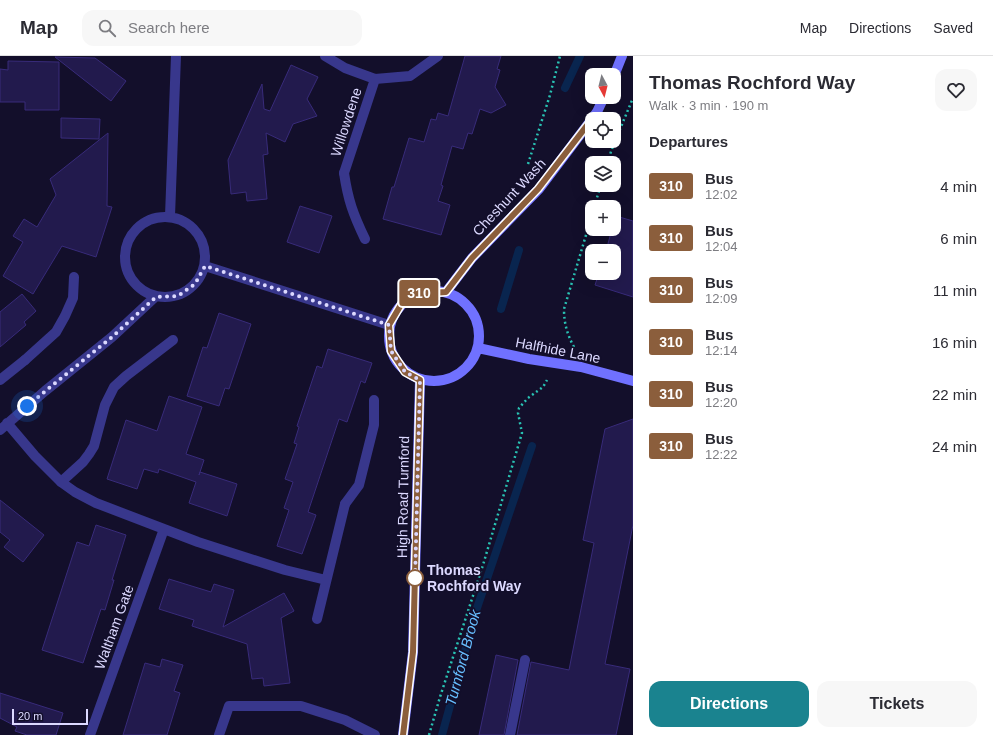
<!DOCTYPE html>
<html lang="en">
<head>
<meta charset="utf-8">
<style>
  :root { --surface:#fff; --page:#f7f7f7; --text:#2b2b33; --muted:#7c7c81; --line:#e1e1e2; --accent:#1a838f }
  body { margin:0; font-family:Arial,sans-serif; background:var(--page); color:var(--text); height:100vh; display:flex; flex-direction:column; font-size:15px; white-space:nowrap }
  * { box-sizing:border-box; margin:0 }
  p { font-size:13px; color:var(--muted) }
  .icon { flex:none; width:22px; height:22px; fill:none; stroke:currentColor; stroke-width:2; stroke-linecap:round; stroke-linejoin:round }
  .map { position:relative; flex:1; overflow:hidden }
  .details { display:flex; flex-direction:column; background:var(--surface); width:360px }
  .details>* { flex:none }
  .badge { padding:0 8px; border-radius:3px; font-size:14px; line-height:26px }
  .needle { width:26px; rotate:173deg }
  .tools { position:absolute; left:585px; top:12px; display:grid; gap:8px }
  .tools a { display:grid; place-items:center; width:36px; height:36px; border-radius:8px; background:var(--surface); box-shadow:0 4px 16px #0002; font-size:20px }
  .scale { position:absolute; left:12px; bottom:10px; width:76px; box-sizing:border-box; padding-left:4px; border:2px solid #dcd9ff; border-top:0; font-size:11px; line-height:14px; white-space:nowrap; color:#dcd9ff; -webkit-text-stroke:3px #130f2b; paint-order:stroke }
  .you { position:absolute; width:20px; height:20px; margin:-10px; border:3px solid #fff; border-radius:50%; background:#1a73e8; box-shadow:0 0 0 6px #1a73e833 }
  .map>.badge { position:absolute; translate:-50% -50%; box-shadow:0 0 0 2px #fff }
  h2 { padding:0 16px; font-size:15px; line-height:36px }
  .round { display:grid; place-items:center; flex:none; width:42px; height:42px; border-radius:12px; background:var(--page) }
  .headline { display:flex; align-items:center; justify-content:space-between; height:68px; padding:0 16px }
  h1 { font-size:19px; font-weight:600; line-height:30px }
  .cta { display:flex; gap:8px; margin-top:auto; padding:8px 16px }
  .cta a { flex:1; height:46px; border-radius:12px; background:var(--accent); color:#fff; font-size:16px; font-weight:600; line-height:46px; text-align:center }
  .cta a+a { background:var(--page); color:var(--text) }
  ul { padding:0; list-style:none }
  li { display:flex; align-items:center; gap:12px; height:52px; padding:0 16px }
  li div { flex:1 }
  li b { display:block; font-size:15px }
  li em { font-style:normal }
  li .badge { min-width:44px; font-weight:700; text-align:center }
  header { display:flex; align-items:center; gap:24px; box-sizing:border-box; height:56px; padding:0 20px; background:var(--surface); border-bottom:1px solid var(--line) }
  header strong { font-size:19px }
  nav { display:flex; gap:22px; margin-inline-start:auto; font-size:14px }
  .search { width:280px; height:36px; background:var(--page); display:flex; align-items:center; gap:10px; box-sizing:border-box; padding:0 14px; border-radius:12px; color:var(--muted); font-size:15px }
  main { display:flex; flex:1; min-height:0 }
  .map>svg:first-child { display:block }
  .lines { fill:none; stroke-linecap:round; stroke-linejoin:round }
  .stream { stroke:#09254f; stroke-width:8 }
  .building { fill:#221a4d; stroke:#382b7a }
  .path { stroke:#29c3b4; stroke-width:2.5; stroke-dasharray:2 3; stroke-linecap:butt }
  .lane { stroke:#38378c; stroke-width:10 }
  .street { stroke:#38378c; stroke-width:10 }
  .secondary { stroke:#7071ff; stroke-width:10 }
  .line-casing { stroke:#fff; stroke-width:9 }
  .line { stroke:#8b5e3c; stroke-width:6 }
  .walk { stroke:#dcd9ff; stroke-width:4; stroke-dasharray:0 7.2 }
  .stop-dot { fill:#fff; stroke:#8b5e3c; stroke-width:2 }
  .labels { text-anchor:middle; stroke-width:3.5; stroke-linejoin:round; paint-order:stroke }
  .street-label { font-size:14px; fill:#dcd9ff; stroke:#130f2b }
  .stop-label { font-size:14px; font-weight:bold; fill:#dcd9ff; stroke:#130f2b; text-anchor:start }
  .water-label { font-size:15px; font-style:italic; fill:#67beff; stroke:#130f2b }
</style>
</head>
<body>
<header>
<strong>Map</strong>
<div class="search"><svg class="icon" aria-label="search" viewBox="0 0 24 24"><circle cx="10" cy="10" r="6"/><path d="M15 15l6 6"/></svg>Search here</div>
<nav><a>Map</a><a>Directions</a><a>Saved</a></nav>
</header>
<main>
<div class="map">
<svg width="633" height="679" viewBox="0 0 633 679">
  <rect width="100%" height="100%" fill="#130f2b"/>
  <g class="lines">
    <path class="stream" d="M565,32L580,0
      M501,253L519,194
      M442,679L476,555L532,390"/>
  </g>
  <path class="building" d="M465,0H501L497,13L500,14L495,31L506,49L491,57L480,53L472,78L468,77L463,93L452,90L441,129L443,130L438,145L450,149L441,179L383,163L392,131H394L409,82L424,86L431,63L436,64L438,57L448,60Z
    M55,1L95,2L126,25L111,45Z
    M8,5L59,6V54H25V46H0V13L8,14Z
    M291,9L318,21L307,43L317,60L293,68L285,86L266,77L268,98L263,99L267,143L247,145L246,136L231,138L228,104L262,28L264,53L270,55Z
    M61,62L100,63L99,83L61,82Z
    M108,77L107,150L112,151L96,201L62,190L33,238L3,220L23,186L13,180L24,163L37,171L56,139L50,123Z
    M300,150L332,160L319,197L287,186Z
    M616,160L633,165V241L595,229L599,217H614V195H606L612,173H614Z
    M22,238L36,255L24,266L26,269L0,291V256Z
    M219,257L251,268L229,333L225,332L219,350L187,340L203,291L207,292Z
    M328,293L372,307L365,327L361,325L347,366L339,363L308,456L316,459L302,498L277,490L289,454L284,452L293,426L285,423L297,388L294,387L299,371L297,370L317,310L322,312Z
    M169,340L202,351L186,398L204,404L199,419L200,416L237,428L227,460L189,447L196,426L159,413L158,417L144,413L137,433L107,423L126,364L157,375Z
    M633,363V469L605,608L630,613L616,679H517L531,606L569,614L594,487L583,484L605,373Z
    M0,444L44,479L23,506L4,491L10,484L0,476Z
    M96,469L126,479L112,524H114L105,554L101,553L83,607L42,594L77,486L89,490Z
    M169,523L211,536L214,528L234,534L223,571L284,537L294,555L281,562L290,627L264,630L263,622L252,623L247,588L192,570L194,564L159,553Z
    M496,599L518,604L504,679H479Z
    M162,603L183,609L174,635L180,637L167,679H123L145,607L160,611Z
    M0,637L63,657L56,679H27L15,675L17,671L0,662Z"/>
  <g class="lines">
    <path class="path" d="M607,107L613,90L633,42
      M528,108L550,39L560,0
      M594,151L601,129
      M574,291C567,278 564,267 564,253L592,159
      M429,679L440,641L483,509L522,377L518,357L519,352L528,342L543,331L547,324"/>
    <path class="lane" d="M344,117C348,144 353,158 365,183
      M25,304L56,276L65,260L73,242L74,221
      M61,426L83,406L89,398L94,390L105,349L114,331L126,320L173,284
      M345,448L359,429L374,369V344
      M219,679L229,650H301L345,664L375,679
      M510,679L525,604"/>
    <path class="street" d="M325,0L345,12L375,23L410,20L438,0
      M344,117L375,23
      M170,160L176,0
      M125 201a40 40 0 1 1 80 0a40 40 0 1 1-80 0Z
      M205,210L389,269
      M0,324L25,304
      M7,367L35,400L61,426L75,436L96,447L198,486L285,514L326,524
      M0,374L45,335L112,281L155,241
      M317,563L345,448
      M90,679L164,473"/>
    <path class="secondary" d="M614,20L622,0
      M592,63L597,56L604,41
      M389 280a45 45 0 1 1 90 0a45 45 0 1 1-90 0Z
      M446,236L472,202L539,133L592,63
      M478,292L529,303L581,311L633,325
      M403,679L413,596L420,324"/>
  </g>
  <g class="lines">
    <defs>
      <path id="line" d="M403,679L413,596L420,324L405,316L391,295L389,269L402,247L416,238L446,236L472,202L538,133L592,63"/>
    </defs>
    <use href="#line" class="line-casing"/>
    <use href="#line" class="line"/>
    <path class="walk" d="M27,350L112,281L156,241L178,240L195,228L205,210L389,269L391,295L405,316L420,324L415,526V522"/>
  </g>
  <circle class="stop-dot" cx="415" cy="522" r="8"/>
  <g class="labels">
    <g class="street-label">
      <text transform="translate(346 66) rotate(-72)" y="5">Willowdene</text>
      <text transform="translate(509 141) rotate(-47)" y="5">Cheshunt Wash</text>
      <text transform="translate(558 294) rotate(11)" y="5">Halfhide Lane</text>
      <text transform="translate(403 441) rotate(-89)" y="5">High Road Turnford</text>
      <text transform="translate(114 571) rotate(-70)" y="5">Waltham Gate</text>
    </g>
    <g class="stop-label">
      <text x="427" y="519">Thomas<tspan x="427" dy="16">Rochford Way</tspan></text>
    </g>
    <g class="water-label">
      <text transform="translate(463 602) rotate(-75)" y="5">Turnford Brook</text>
    </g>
  </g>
</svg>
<div class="tools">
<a><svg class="needle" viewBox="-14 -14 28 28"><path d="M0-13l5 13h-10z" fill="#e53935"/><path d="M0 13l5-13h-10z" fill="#7c7c81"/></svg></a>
<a><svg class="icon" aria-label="locate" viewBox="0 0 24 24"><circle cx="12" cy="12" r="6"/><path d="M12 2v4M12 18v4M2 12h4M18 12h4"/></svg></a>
<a><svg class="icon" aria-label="layers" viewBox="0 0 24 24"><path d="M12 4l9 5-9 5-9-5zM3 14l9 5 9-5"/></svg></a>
<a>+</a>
<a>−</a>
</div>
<div class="scale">20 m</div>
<div class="you" style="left:27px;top:350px"></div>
<b class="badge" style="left:419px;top:237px;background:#8b5e3c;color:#fff">310</b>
</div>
<section class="details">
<div class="headline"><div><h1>Thomas Rochford Way</h1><p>Walk · 3 min · 190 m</p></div><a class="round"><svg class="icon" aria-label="heart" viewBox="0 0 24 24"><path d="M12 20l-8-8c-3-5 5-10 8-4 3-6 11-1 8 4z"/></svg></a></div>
<h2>Departures</h2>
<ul>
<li><span class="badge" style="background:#8b5e3c;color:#fff">310</span><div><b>Bus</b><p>12:02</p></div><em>4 min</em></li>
<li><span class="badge" style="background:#8b5e3c;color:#fff">310</span><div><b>Bus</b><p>12:04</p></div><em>6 min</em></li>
<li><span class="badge" style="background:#8b5e3c;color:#fff">310</span><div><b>Bus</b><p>12:09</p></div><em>11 min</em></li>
<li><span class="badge" style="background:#8b5e3c;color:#fff">310</span><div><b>Bus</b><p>12:14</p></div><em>16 min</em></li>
<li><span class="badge" style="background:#8b5e3c;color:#fff">310</span><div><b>Bus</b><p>12:20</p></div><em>22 min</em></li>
<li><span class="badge" style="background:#8b5e3c;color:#fff">310</span><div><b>Bus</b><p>12:22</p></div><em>24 min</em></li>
</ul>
<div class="cta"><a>Directions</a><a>Tickets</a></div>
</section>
</main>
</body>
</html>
